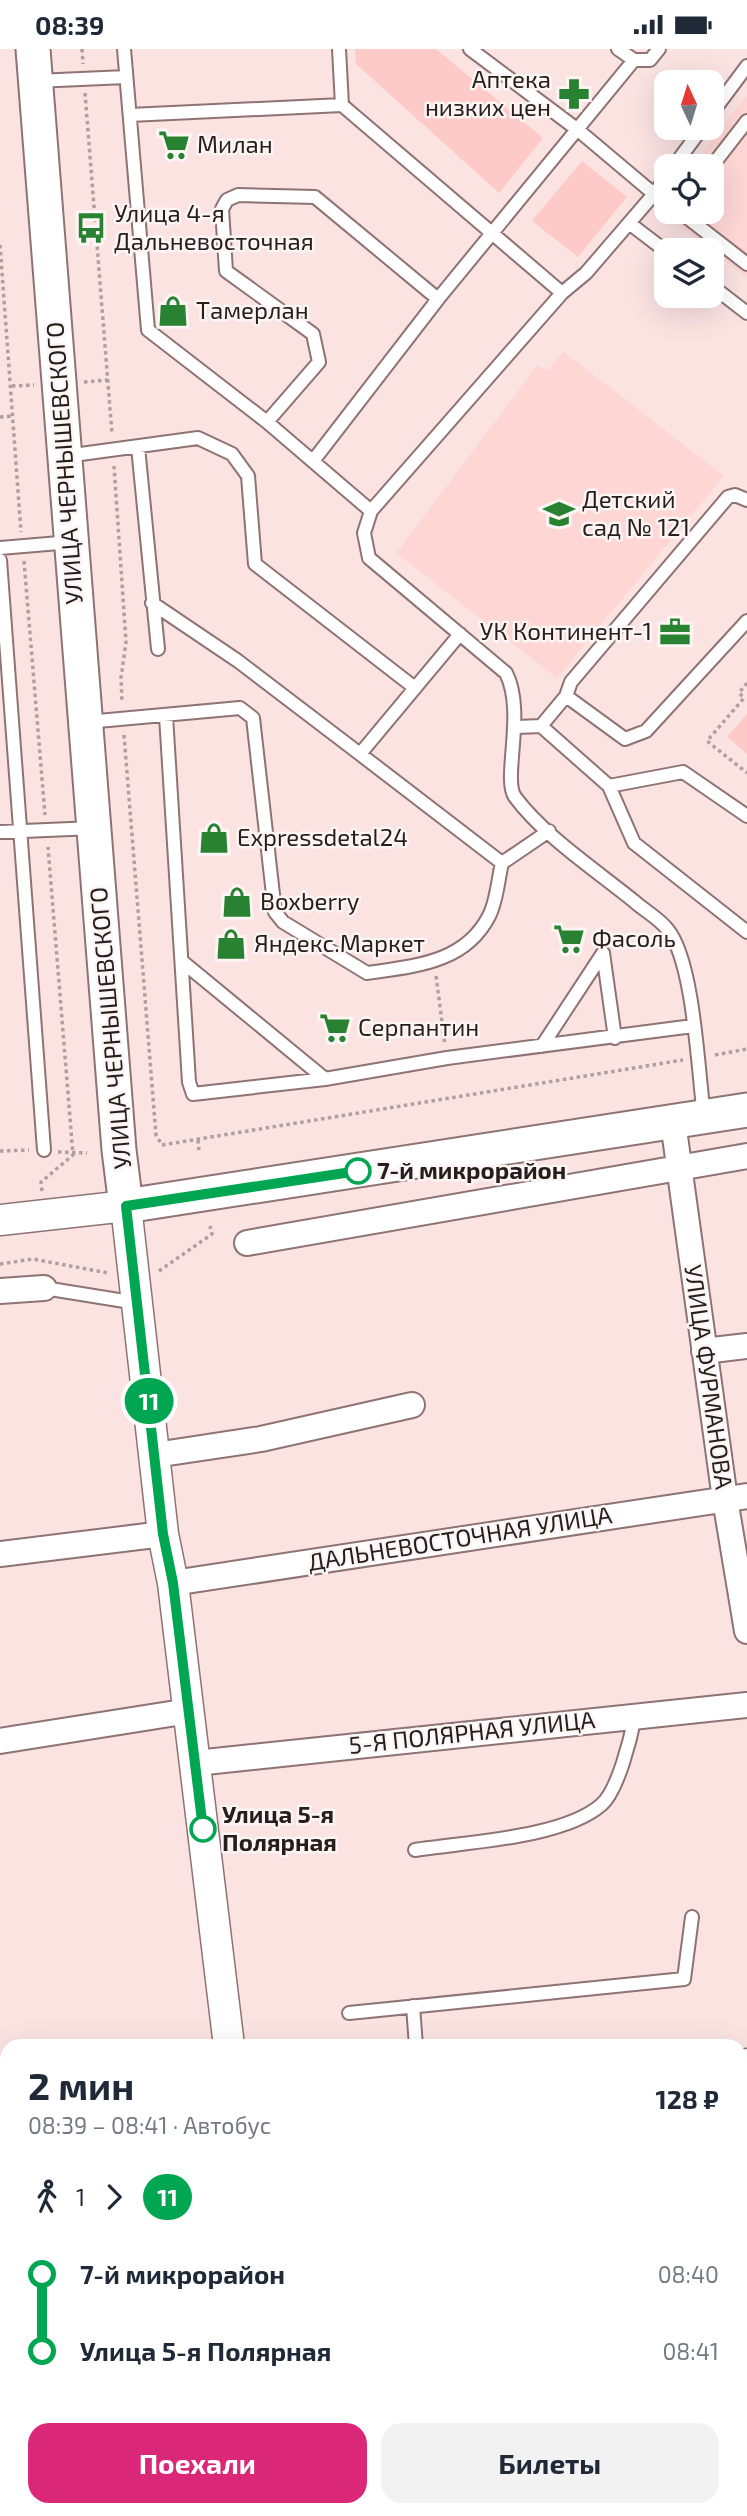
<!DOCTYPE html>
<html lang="ru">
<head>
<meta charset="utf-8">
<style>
  :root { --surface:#fff; --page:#f2f2f3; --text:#1f2937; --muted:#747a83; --accent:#db2777 }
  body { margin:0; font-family:"Exo 2",sans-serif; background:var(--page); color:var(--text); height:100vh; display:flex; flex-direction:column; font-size:26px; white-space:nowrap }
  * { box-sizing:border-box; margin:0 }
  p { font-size:23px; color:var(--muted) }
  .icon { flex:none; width:38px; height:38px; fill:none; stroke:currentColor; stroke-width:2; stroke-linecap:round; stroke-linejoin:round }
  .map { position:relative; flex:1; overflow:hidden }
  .panel { position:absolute; left:0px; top:1990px; width:747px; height:478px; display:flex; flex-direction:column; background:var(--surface); border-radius:21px 21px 0 0; box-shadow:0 7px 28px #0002 }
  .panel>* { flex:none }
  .badge { padding:0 14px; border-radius:23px; font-size:24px; line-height:46px }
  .needle { width:46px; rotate:356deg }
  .buttons { position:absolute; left:654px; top:21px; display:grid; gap:14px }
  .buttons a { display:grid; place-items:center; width:70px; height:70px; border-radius:14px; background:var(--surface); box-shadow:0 7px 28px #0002; font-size:35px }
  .map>.badge { position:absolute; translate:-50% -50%; box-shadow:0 0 0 4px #fff }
  .legs { display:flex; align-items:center; gap:10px; height:77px; padding:0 28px; font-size:23px }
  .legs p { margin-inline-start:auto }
  .headline { display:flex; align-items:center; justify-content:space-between; height:119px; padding:0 28px }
  h1 { font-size:38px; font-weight:700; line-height:52px }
  .button { display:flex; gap:14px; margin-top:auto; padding:14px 28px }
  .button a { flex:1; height:80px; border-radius:21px; background:var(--accent); color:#fff; font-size:28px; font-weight:700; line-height:80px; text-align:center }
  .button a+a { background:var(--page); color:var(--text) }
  ul { padding:0 28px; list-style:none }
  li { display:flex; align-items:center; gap:24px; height:77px; font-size:26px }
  li i { display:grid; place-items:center; width:10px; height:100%; margin:0 9px; background:currentColor }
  li i::after { content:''; width:18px; height:18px; margin:-9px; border:5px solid; border-radius:50%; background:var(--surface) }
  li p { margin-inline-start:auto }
  li:first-child i { background:linear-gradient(#0000 50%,currentColor 0) }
  li:last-child i { background:linear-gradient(currentColor 50%,#0000 0) }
  .status { display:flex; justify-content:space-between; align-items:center; height:49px; padding:0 35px; background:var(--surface); direction:ltr }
  .status svg { height:19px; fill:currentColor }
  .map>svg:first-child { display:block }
  .built { fill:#fed7d5 }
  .green { fill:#fdcac8 }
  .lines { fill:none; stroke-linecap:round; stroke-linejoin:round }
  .service-casing { stroke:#8e7372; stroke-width:16 }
  .minor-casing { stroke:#8e7372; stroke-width:28 }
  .tertiary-casing { stroke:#8e7372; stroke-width:33 }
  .secondary-casing { stroke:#8e7372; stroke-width:37 }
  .path { stroke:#b19e9d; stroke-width:3.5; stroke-dasharray:3.5 3.5; stroke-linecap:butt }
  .service { stroke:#fff; stroke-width:12 }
  .minor { stroke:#fff; stroke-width:24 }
  .tertiary { stroke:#fff; stroke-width:30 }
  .secondary { stroke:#fff; stroke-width:33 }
  .line-1-casing { stroke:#fff; stroke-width:16 }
  .line-1 { stroke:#00a651; stroke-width:10 }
  .stop-1-dot { fill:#fff; stroke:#00a651; stroke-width:3.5 }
  .labels { text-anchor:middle; stroke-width:5; stroke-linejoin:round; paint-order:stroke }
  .poi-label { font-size:24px; fill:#271d1c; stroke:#fbf5f4; text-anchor:start }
  .street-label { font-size:24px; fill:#271d1c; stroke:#fbf5f4 }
  .stop-label { font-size:24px; font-weight:bold; fill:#271d1c; stroke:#fbf5f4; text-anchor:start }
</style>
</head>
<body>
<div class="status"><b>08:39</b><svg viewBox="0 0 49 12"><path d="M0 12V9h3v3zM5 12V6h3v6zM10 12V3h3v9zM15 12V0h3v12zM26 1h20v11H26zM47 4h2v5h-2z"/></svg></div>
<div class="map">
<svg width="747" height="2467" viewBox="0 0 747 2467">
  <rect width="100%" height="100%" fill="#fbe3e2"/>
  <path class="built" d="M747,46V229L658,160L667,149V163H712V117H692Z
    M563,302L724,427L557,629L396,504L538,315L547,322Z"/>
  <path class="green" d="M355,0H436L543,89L499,144L356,15Z
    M582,112L627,148L578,208L532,172Z
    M747,665V705L727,688Z
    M0,2140H7V2460H218L219,2467H0Z"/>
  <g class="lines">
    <defs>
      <path id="service" d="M124,0L148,281L267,373L371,462L364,484L369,509L506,624C526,663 502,730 515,748C544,787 597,822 635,853C645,862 660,870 668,881C694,914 698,1022 704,1067
        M339,0L342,56
        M470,0L578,81L654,145L586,224L562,244
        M634,11H650L659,0
        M36,32L126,28V21
        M712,64L747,17
        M130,66L342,56L562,244L371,462
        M674,117L702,79
        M712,117L747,72
        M654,145L667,127
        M684,163V166L747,215
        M629,174L667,203
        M712,237L747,264
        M267,373L319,313L313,285L226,222L222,160L227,151L238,146L315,148L438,250
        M138,398L158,600
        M66,407L198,389L232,405L248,427L255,515L415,639
        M313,412L438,250L634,11L618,0
        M0,499L71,493
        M0,511L44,1101
        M152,554L238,612L360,705L460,585
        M566,647L625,690L646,682L747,572
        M166,667L189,1033L193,1045L325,1030L447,1009L693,977
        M87,673L240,659L253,669L275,863L283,873L367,924C415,917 465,914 489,867C497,852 498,830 502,814L549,782
        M541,677L609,737L634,794L747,883
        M517,678L541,677L566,647L571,633L728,448L735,446L747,451
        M360,705L502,814
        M609,737L683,723L747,767
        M0,783L94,779
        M603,904L615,989
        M184,914L325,1030
        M542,997L603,904
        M44,1239L137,1254
        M415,1801C466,1793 563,1789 601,1756C618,1742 631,1688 635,1667
        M413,1957L416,1997
        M349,1964L684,1930L692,1868"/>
      <path id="minor" d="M673,1073L725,1450L747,1582
        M247,1194L747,1107
        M0,1242L44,1239
        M704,1302L747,1297
        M155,1406L261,1390L412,1356
        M0,1505L163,1485
        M173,1534L747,1447
        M0,1692L189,1662
        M196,1714L747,1656
        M0,2105L7,2104
        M285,2460L286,2467
        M709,2460L710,2467
        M435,2467L437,2460"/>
      <path id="tertiary" d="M0,1171L126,1157L163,1485L173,1534L229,1997
        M740,2016L747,2015"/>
      <path id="secondary" d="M33,0L119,1101L126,1157L747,1061"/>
    </defs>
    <use href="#service" class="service-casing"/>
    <use href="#minor" class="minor-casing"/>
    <use href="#tertiary" class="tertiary-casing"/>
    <use href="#secondary" class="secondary-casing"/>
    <path class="path" d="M82,0L83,15
      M85,44L112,385
      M0,196L21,483
      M84,333L108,331
      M12,337L34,336
      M0,368L13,367
      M114,417L126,593L121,629L122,653
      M24,512L45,766
      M747,634L739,644L744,649L707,692L747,724
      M124,686L156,1086L162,1096L683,1011
      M436,927L445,996
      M715,1006L747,1000
      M198,1091L199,1101
      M0,1102L29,1101
      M58,1103L87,1104
      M42,1142L41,1133L73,1106L48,798
      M0,1215L33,1210L108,1224
      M159,1222L212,1185L210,1177
      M0,2174L7,2173
      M0,2277L7,2271
      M182,2460V2467
      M231,2460L232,2467"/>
    <use href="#service" class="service"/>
    <use href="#minor" class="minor"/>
    <use href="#tertiary" class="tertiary"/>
    <use href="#secondary" class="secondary"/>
  </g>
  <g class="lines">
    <defs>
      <path id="line-1" d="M203,1780L173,1534L163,1485L126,1157L358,1122"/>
    </defs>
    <use href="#line-1" class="line-1-casing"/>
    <use href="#line-1" class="line-1"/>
  </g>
  <defs>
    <symbol id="pharmacy-bare" viewBox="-9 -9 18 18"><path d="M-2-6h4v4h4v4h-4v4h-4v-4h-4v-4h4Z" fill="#288231" stroke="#fbf5f4" stroke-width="2.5" paint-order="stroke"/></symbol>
    <symbol id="supermarket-bare" viewBox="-9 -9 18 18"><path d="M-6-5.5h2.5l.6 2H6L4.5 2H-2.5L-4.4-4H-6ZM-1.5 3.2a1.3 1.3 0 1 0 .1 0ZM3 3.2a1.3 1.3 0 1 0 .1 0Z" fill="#288231" stroke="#fbf5f4" stroke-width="2.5" paint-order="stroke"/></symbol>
    <symbol id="bus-bare" viewBox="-9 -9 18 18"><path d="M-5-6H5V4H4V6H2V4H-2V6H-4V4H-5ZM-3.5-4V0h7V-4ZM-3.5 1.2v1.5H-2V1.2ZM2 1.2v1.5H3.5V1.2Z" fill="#288231" stroke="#fbf5f4" stroke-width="2.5" paint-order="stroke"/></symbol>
    <symbol id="shop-bare" viewBox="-9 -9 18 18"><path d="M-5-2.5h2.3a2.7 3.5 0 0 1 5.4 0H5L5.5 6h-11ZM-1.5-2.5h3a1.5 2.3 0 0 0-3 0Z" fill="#288231" stroke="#fbf5f4" stroke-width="2.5" paint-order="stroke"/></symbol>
    <symbol id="school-bare" viewBox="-9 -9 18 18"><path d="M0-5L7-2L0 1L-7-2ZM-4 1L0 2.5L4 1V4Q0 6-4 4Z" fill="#288231" stroke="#fbf5f4" stroke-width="2.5" paint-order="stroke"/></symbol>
    <symbol id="office-bare" viewBox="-9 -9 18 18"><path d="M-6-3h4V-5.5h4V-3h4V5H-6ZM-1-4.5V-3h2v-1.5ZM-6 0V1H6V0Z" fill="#288231" stroke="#fbf5f4" stroke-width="2.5" paint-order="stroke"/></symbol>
  </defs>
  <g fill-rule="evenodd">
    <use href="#pharmacy-bare" x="552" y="23" width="44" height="44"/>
    <use href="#supermarket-bare" x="152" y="74" width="44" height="44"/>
    <use href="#bus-bare" x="69" y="157" width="44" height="44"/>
    <use href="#shop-bare" x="151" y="240" width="44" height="44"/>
    <use href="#school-bare" x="537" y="443" width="44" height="44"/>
    <use href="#office-bare" x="653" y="561" width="44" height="44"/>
    <use href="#shop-bare" x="192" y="767" width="44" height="44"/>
    <use href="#shop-bare" x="215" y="831" width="44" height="44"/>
    <use href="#supermarket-bare" x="547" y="868" width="44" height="44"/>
    <use href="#shop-bare" x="209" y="873" width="44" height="44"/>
    <use href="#supermarket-bare" x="313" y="957" width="44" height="44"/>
  </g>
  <g class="stop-1-dot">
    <circle cx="358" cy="1122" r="12"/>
    <circle cx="203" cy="1780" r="12"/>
  </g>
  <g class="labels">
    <g class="poi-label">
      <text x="551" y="39" text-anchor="end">Аптека<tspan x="551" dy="28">низких цен</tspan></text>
      <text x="197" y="104">Милан</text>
      <text x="114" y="173">Улица 4-я<tspan x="114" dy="28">Дальневосточная</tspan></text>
      <text x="196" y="270">Тамерлан</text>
      <text x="582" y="459">Детский<tspan x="582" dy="28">сад № 121</tspan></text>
      <text x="652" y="591" text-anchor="end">УК Континент-1</text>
      <text x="237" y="797">Expressdetal24</text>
      <text x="260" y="861">Boxberry</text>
      <text x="592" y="898">Фасоль</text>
      <text x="254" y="903">Яндекс.Маркет</text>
      <text x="358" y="987">Серпантин</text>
    </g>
    <g class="street-label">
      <text transform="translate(65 414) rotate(-94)" y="8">УЛИЦА ЧЕРНЫШЕВСКОГО</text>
      <text transform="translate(111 979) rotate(-95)" y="8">УЛИЦА ЧЕРНЫШЕВСКОГО</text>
      <text transform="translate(708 1328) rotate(82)" y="8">УЛИЦА ФУРМАНОВА</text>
      <text transform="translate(460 1490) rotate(-9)" y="8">ДАЛЬНЕВОСТОЧНАЯ УЛИЦА</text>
      <text transform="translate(472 1684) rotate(-6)" y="8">5-Я ПОЛЯРНАЯ УЛИЦА</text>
    </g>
    <g class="stop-label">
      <text x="377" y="1130">7-й микрорайон</text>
      <text x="222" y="1774">Улица 5-я<tspan x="222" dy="28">Полярная</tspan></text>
    </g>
  </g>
</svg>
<div class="buttons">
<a><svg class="needle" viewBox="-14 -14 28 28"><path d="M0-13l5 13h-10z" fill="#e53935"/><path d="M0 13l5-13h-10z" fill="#747a83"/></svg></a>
<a><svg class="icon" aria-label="locate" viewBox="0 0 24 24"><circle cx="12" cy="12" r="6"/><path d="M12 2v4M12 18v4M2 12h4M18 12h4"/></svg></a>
<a><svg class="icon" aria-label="layers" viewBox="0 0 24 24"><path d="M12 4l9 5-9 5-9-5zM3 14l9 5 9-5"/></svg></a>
</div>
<b class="badge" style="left:149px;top:1352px;background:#00a651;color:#fff">11</b>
<section class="panel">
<div class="headline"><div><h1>2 мин</h1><p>08:39 – 08:41 · Автобус</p></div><b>128 ₽</b></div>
<div class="legs"><svg class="icon" aria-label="walk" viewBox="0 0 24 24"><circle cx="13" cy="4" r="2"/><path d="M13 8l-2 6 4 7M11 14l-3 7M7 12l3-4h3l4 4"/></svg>1<svg class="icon" aria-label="forward" viewBox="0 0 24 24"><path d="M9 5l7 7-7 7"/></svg><b class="badge" style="background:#00a651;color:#fff">11</b></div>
<ul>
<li><i style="color:#00a651"></i><b>7-й микрорайон</b><p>08:40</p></li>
<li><i style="color:#00a651"></i><b>Улица 5-я Полярная</b><p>08:41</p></li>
</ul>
<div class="button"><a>Поехали</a><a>Билеты</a></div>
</section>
</div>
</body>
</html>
